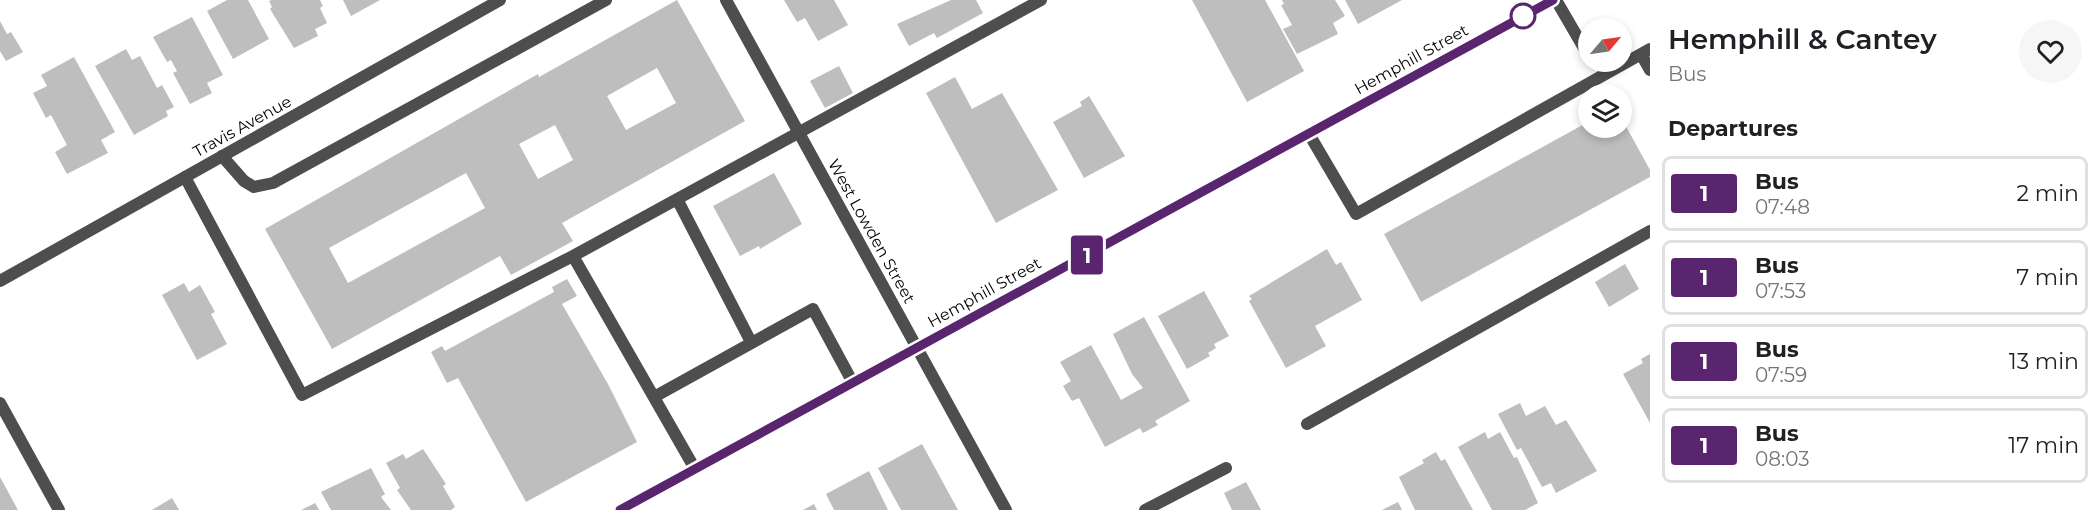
<!DOCTYPE html>
<html lang="en">
<head>
<meta charset="utf-8">
<style>
  :root { --surface:#fff; --page:#f6f6f6; --text:#202124; --muted:#757577; --line:#e0e0e0 }
  body { margin:0; font-family:Montserrat,sans-serif; background:var(--page); color:var(--text); height:100vh; display:flex; flex-direction:column; font-size:22px; white-space:nowrap }
  * { box-sizing:border-box; margin:0 }
  p { font-size:20px; color:var(--muted) }
  .icon { flex:none; width:33px; height:33px; fill:none; stroke:currentColor; stroke-width:2; stroke-linecap:round; stroke-linejoin:round }
  .map { position:relative; flex:1; overflow:hidden }
  .panel { display:flex; flex-direction:column; background:var(--surface); width:450px }
  .panel>* { flex:none }
  .badge { padding:0 12px; border-radius:4px; font-size:21px; line-height:39px }
  .needle { width:39px; rotate:61deg }
  .tools { position:absolute; left:1578px; top:18px; display:grid; gap:12px }
  .tools a { display:grid; place-items:center; width:54px; height:54px; border-radius:50%; background:var(--surface); box-shadow:0 3px 9px #0003; font-size:30px }
  .map>.badge { position:absolute; translate:-50% -50%; box-shadow:0 0 0 3px #fff }
  h2 { padding:0 18px; font-size:22px; line-height:54px }
  .round { display:grid; place-items:center; flex:none; width:63px; height:63px; border-radius:32px; background:var(--page) }
  .summary { display:flex; align-items:center; justify-content:space-between; height:102px; padding:0 18px }
  h1 { font-size:28px; font-weight:600; line-height:45px }
  ul { padding:0; list-style:none }
  li { display:flex; align-items:center; gap:18px; height:75px; margin:0 12px 9px; padding:0 6px; border:3px solid var(--line); border-radius:9px }
  li div { flex:1 }
  li b { display:block; font-size:22px }
  li em { font-style:normal }
  li .badge { min-width:66px; font-weight:700; text-align:center }
  main { display:flex; flex:1; min-height:0 }
  .map>svg:first-child { display:block }
  .building { fill:#bebebe; fill-rule:evenodd }
  .lines { fill:none; stroke-linecap:round; stroke-linejoin:round }
  .lane { stroke:#4e4e4e; stroke-width:12 }
  .street { stroke:#4e4e4e; stroke-width:12 }
  .secondary { stroke:#1b1b1b; stroke-width:12 }
  .line-casing { stroke:#fff; stroke-width:14 }
  .line { stroke:#5a256f; stroke-width:9 }
  .stop-dot { fill:#fff; stroke:#5a256f; stroke-width:3 }
  .labels { text-anchor:middle; stroke-width:4.5; stroke-linejoin:round; paint-order:stroke }
  .street-label { font-size:16px; fill:#000; stroke:#fff }
</style>
</head>
<body>
<main>
<div class="map">
<svg width="1650" height="510" viewBox="0 0 1650 510">
  <rect width="100%" height="100%" fill="#fff"/>
  <path class="building" d="M227,0H248L269,39L233,59L207,11Z
    M272,0H320L323,6L320,8L327,23L315,29L318,36L294,48L270,9L272,7L269,1Z
    M343,0H380L351,16Z
    M677,0L745,121L562,223L573,241L511,275L500,256L332,349L265,229L538,74L539,77ZM657,68L676,103L626,130L607,96ZM555,125L573,160L538,179L519,144ZM466,173L485,208L348,283L329,248Z
    M784,0H834L848,25L818,41L805,18L797,22Z
    M951,0H976L983,13L937,38L934,33L909,46L897,24Z
    M1192,0H1265L1304,71L1247,102Z
    M1282,0H1335L1345,16L1333,23L1338,34L1297,54L1283,29L1292,25L1281,5L1284,4Z
    M1345,0H1402L1358,24Z
    M192,17L223,75L207,83L212,93L190,104L173,73L177,71L171,60L167,62L153,37Z
    M0,21L7,34L11,32L23,52L6,61L0,51Z
    M126,49L132,60L140,56L157,88L162,85L174,107L166,111L168,116L134,135L95,66Z
    M74,57L115,132L101,140L108,153L67,174L55,152L67,145L51,115L46,118L33,93L47,86L41,75Z
    M839,66L853,93L825,108L810,81Z
    M955,77L972,109L1002,93L1058,190L996,223L926,93Z
    M1089,96L1125,156L1084,178L1053,122L1082,106L1080,102Z
    M1622,119L1650,170V177L1421,302L1384,234L1588,122V128H1622Z
    M774,173L802,224L760,249L759,246L740,256L713,206Z
    M1327,249L1336,265L1341,262L1362,300L1315,326L1326,346L1286,368L1249,301L1252,299L1249,296Z
    M1625,264L1639,289L1609,307L1595,282Z
    M567,279L577,296L562,304L608,384L637,442L526,502L458,378L447,383L431,352L442,346L445,351L554,292L552,287Z
    M184,283L189,292L200,285L215,312L211,314L227,344L197,360L162,295Z
    M1204,291L1229,336L1214,344L1216,348L1208,353L1210,356L1187,369L1158,316Z
    M1144,317L1190,401L1155,421L1158,425L1143,433L1140,428L1105,447L1079,398L1072,401L1063,386L1071,381L1060,362L1091,345L1121,400L1137,391L1143,388L1132,374L1113,334Z
    M1650,354V423L1623,374L1643,363L1641,359Z
    M1520,403L1526,416L1545,406L1556,425L1566,420L1597,471L1556,493L1551,483L1542,487L1521,448L1517,450L1498,414Z
    M1485,432L1488,439L1500,432L1514,458L1517,457L1538,503L1525,510H1492L1458,447Z
    M922,444L958,510H901L878,468Z
    M423,449L446,484L443,486L455,507L451,510H411L397,490L400,488L386,463L403,454L406,459Z
    M1436,452L1441,461L1445,459L1473,510H1415L1399,477L1424,463L1422,460Z
    M371,468L385,494L381,497L391,510H331L321,492Z
    M869,471L888,510H834L826,494Z
    M0,477L18,510H0Z
    M1246,482L1261,510H1232L1224,493Z
    M172,498L179,510H152Z
    M1398,502L1402,510H1382Z
    M315,503L319,510H301Z
    M814,504L817,510H803Z"/>
  <g class="lines">
    <path class="lane" d="M1556,0L1588,55
      M1641,54L1650,70
      M1309,134L1356,214L1650,49
      M222,156L244,181L254,187L273,183L606,0
      M185,177L302,395L573,256L695,469
      M677,199L751,342
      M573,256L1041,0
      M654,397L813,309L853,383
      M1307,424L1650,231
      M1145,510L1226,468"/>
    <path class="street" d="M726,0L1006,510
      M0,281L500,0
      M0,403L59,510"/>
    <path class="secondary" d="M620,510L1553,0"/>
  </g>
  <g class="lines">
    <defs>
      <path id="line" d="M620,510L1553,0"/>
    </defs>
    <use href="#line" class="line-casing"/>
    <use href="#line" class="line"/>
  </g>
  <circle class="stop-dot" cx="1523" cy="16" r="12"/>
  <g class="labels">
    <g class="street-label">
      <text transform="translate(1411 59) rotate(-29)" y="6">Hemphill Street</text>
      <text transform="translate(242 126) rotate(-29)" y="6">Travis Avenue</text>
      <text transform="translate(872 231) rotate(61)" y="6">West Lowden Street</text>
      <text transform="translate(984 292) rotate(-29)" y="6">Hemphill Street</text>
    </g>
  </g>
</svg>
<div class="tools">
<a><svg class="needle" viewBox="-14 -14 28 28"><path d="M0-13l5 13h-10z" fill="#e53935"/><path d="M0 13l5-13h-10z" fill="#757577"/></svg></a>
<a><svg class="icon" aria-label="layers" viewBox="0 0 24 24"><path d="M12 4l9 5-9 5-9-5zM3 14l9 5 9-5"/></svg></a>
</div>
<b class="badge" style="left:1087px;top:255px;background:#5a256f;color:#fff">1</b>
</div>
<section class="panel">
<div class="summary"><div><h1>Hemphill &amp; Cantey</h1><p>Bus</p></div><a class="round"><svg class="icon" aria-label="heart" viewBox="0 0 24 24"><path d="M12 20l-8-8c-3-5 5-10 8-4 3-6 11-1 8 4z"/></svg></a></div>
<h2>Departures</h2>
<ul>
<li><span class="badge" style="background:#5a256f;color:#fff">1</span><div><b>Bus</b><p>07:48</p></div><em>2 min</em></li>
<li><span class="badge" style="background:#5a256f;color:#fff">1</span><div><b>Bus</b><p>07:53</p></div><em>7 min</em></li>
<li><span class="badge" style="background:#5a256f;color:#fff">1</span><div><b>Bus</b><p>07:59</p></div><em>13 min</em></li>
<li><span class="badge" style="background:#5a256f;color:#fff">1</span><div><b>Bus</b><p>08:03</p></div><em>17 min</em></li>
</ul>
</section>
</main>
</body>
</html>
